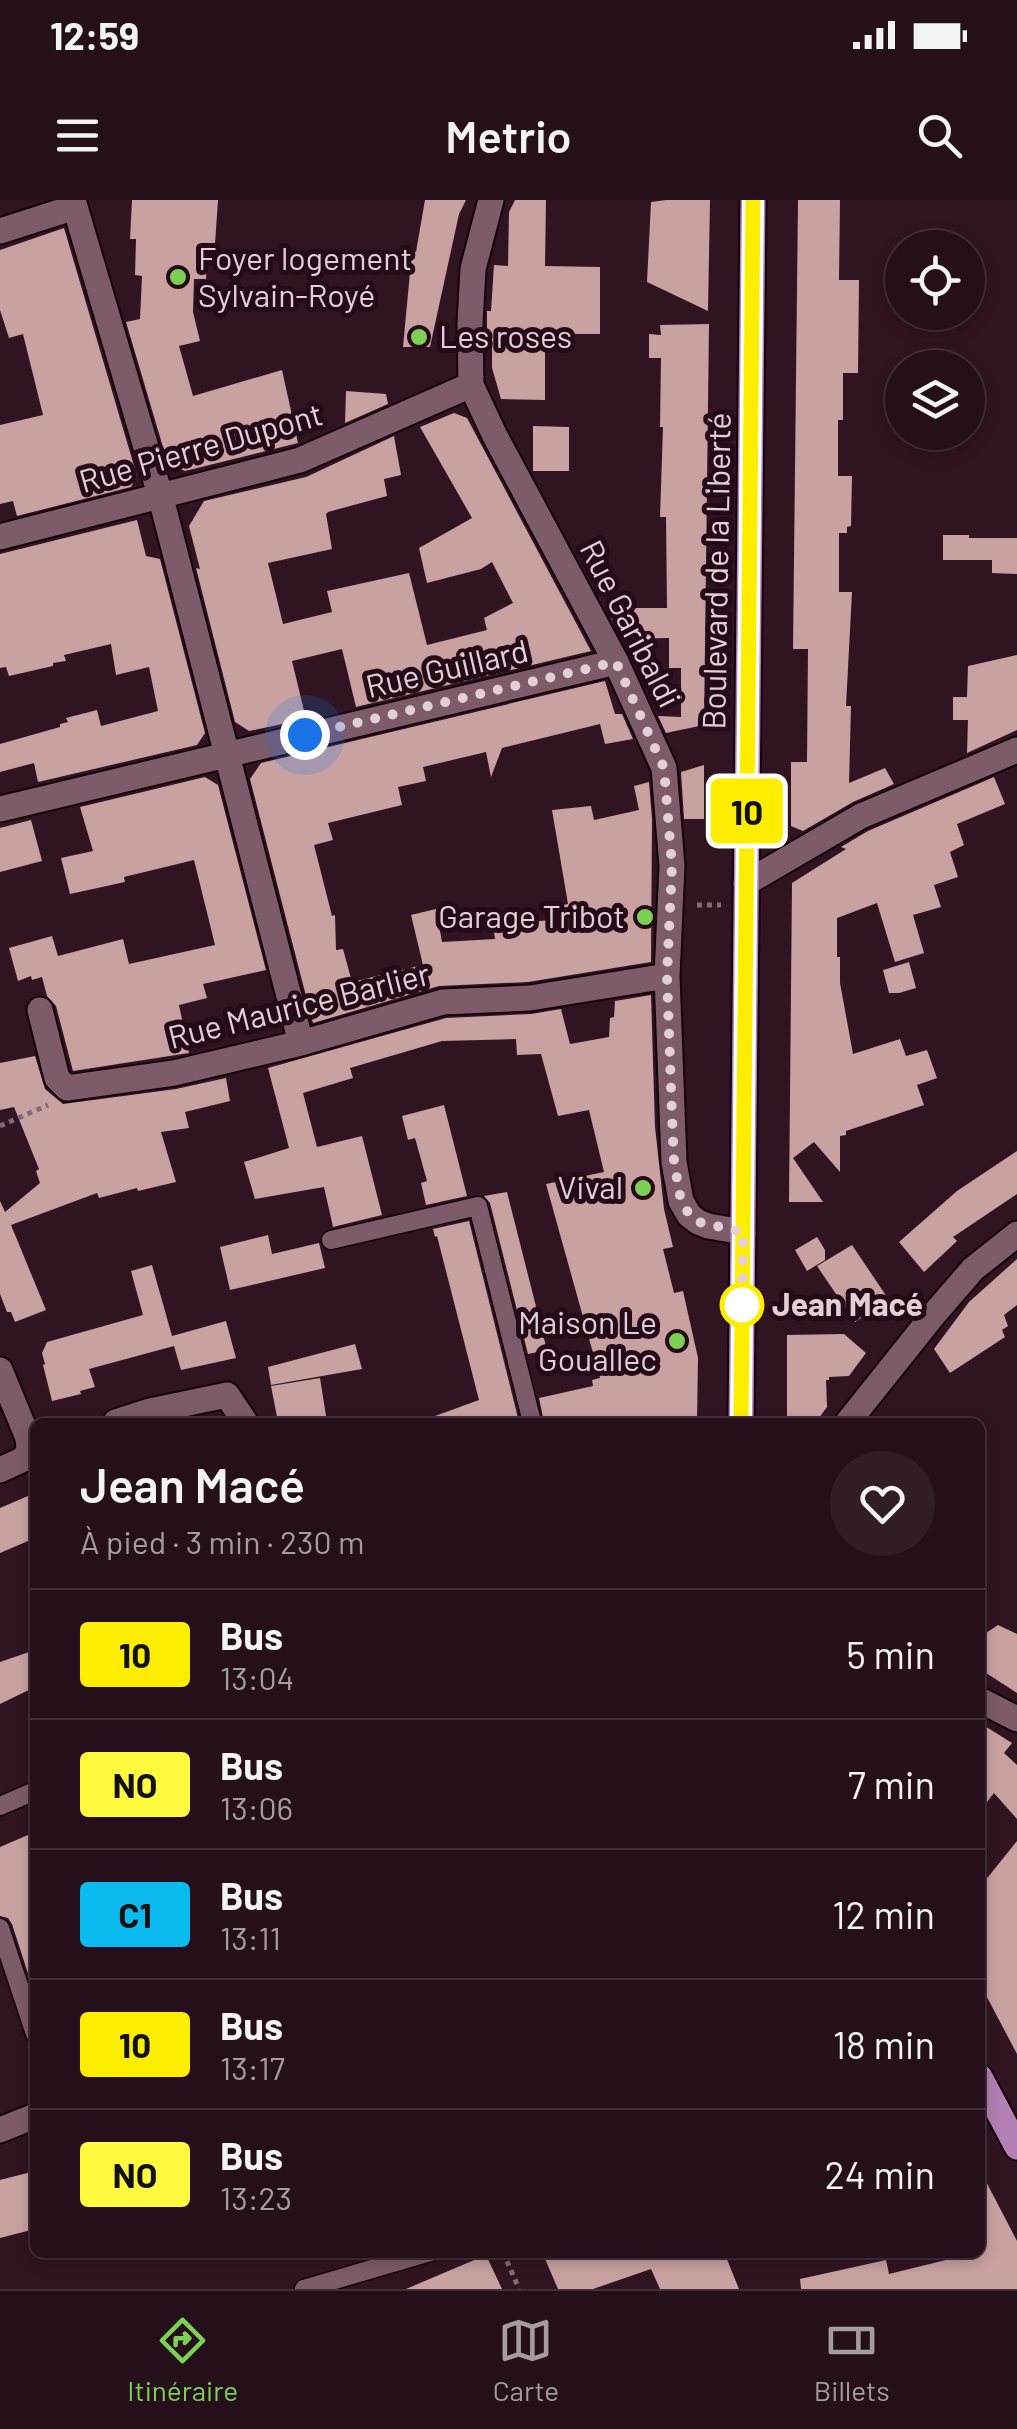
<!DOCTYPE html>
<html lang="fr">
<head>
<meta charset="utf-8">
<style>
  :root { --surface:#240f1a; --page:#301d27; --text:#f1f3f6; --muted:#a39ca2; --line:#412f39; --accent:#7cd155 }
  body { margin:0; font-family:Barlow,sans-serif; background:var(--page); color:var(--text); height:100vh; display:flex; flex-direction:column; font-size:38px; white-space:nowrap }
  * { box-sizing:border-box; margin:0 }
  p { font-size:32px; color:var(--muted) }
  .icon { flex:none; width:55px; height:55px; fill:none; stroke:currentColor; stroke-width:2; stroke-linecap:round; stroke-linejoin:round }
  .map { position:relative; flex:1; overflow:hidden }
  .drawer { position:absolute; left:30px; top:1218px; width:955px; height:840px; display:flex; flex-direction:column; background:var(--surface); border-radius:15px; box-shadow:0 5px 15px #0003,0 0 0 2px var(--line) }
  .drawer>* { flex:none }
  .badge { padding:0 20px; border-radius:8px; font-size:35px; line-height:65px }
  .controls { position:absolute; left:885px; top:30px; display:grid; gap:20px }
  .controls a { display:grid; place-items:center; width:100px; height:100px; border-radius:50%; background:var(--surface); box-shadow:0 5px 15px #0003,0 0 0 2px var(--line); font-size:50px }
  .you { position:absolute; width:50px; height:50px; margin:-25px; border:8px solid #fff; border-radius:50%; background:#1a73e8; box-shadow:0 0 0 15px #1a73e833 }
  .map>.badge { position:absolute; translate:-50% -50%; box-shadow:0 0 0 5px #fff }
  .round { display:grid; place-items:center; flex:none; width:105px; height:105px; border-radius:52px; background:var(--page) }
  .head { display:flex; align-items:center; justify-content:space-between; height:170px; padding:0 50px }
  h1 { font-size:48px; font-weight:600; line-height:75px }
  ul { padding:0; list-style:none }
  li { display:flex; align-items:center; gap:30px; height:130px; padding:0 50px; border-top:2px solid var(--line) }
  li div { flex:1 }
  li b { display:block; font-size:38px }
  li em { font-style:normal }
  li .badge { min-width:110px; font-weight:700; text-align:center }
  .status { display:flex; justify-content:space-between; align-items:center; height:70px; padding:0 50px; background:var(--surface); direction:ltr }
  .status svg { height:28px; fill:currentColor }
  header { display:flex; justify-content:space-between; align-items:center; height:130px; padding:0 50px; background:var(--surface); font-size:45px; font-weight:600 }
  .tab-bar { display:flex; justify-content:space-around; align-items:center; height:140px; border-top:2px solid var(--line); background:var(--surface); font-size:28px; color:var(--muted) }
  .tab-bar a { display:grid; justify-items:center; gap:5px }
  .tab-bar .active { color:var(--accent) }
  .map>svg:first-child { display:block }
  .building { fill:#c9a1a0 }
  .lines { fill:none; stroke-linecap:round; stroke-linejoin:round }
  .service-casing { stroke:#16020c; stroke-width:21 }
  .minor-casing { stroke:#16020c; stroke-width:29 }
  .primary-casing { stroke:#16020c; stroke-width:29 }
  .path { stroke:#826a76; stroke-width:5; stroke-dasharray:5 5; stroke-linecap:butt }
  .service { stroke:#7d5b6b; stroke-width:18 }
  .minor { stroke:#7d5b6b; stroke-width:25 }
  .primary { stroke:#b37fb4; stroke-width:25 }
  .line-casing { stroke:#fff; stroke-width:22 }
  .line { stroke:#ffed00; stroke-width:15 }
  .walk { stroke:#e2cfd7; stroke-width:10; stroke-dasharray:0 18 }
  .poi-dot { fill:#7cd155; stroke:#250b19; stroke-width:4 }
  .stop-dot { fill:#fff; stroke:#ffed00; stroke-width:5 }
  .labels { text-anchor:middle; stroke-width:10; stroke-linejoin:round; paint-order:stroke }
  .poi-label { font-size:32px; fill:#e2cfd7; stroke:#250b19; text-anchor:end }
  .street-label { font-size:32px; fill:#e2cfd7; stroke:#250b19 }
  .stop-label { font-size:32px; font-weight:bold; fill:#e2cfd7; stroke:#250b19; text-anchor:start }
</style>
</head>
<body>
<div class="status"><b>12:59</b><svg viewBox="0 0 49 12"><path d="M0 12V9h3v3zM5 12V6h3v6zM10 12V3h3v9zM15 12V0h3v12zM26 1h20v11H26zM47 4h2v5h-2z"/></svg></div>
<header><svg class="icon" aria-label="menu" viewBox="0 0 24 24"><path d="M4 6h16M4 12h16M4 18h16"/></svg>Metrio<svg class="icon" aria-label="search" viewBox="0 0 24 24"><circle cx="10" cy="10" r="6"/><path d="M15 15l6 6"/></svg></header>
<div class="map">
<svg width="1017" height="2089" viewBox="0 0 1017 2089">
  <rect width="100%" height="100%" fill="#301422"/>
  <path class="building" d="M132,0H218L215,44H208L206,79H194L193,112L200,141L179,146L193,196L282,170L298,243L185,271L168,264L126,122L140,119L142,76L135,75L136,39H130Z
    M425,0H466L459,14L430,147H403L412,51L416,52Z
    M515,0H546L545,66L600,67V134H545V200L501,199L492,168V146H487V111H491L494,65L508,66L509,12Z
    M666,0H710L708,111L647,82L651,2Z
    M798,0H840L839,80H859L858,173H843V220H838V276H852L851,326L847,327V333H839V392H852L846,506H851L849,583L885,568L894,584L853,602L803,631L791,626V562H807L808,449H793Z
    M64,28L137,276L131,287L17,316L13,301L0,304V225L43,215L23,134L9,138L0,110V50Z
    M709,124L704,525L666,533L658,516L681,517V468H669V438L622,439L606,408H667L666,317H660L663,227H660L661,158H649V134L661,135L660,125Z
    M346,191L386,194L388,204L345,223Z
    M454,213L467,218L591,451L356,507L342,449L292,461L306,519L249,531L235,522L196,368L200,369L189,326L204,301L306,277L394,236L401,275L384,279L387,296L328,312L326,314L332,349L268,363L283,424L332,412L327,391L409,373L427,445L487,430L484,418L513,403L492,362L481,369L427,383L419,348L472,318L420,227Z
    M533,226L569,227V271H533Z
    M137,320L146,356L160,359L205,533L197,545L38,582L34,563L0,572V544L60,527V524L68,522L66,518L97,510L101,526L158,511L149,467L116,475L111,444L64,455L66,461L53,463V466L9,476L6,467L0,468V354Z
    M943,335H969V338H1017V374L992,373V360H943Z
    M1017,455V530L967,553L968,520H953V497H967L968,466Z
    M605,481L615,514H622L633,539L605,544L600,524L502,548L491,577L486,552L423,567L426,581L398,587L402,605L328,623L333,640L314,645L332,716L335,715L336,750L343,749L352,782L423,765L411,715L436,709L442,742L495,739L493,726L558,719L557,706L568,704L552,610L591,606L594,620L639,610L634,586L649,582L652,619L651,762L528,782L439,786L313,823L250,579L261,563Z
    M704,565V619H684L681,572Z
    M205,577L218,585L266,770L203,784L207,798L179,805L189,853L73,871L56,806L47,796L42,777L32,780L31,776L18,781L9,748L52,736L58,756L123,739L129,764L215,745L194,660L124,677L125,682L70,694L61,658L93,651L80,607Z
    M994,577L1005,604L957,624L964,645L950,652L958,677L934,685L941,707L913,715L924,753L895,762L877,703L837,718V757H840V783L853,854L900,839L906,856L927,850L937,878L917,885L924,905L846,931V935L840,936V972L814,942L793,958L823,1002H789L792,683L846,649L841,647L868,631Z
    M31,620L42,661L0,672V628Z
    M909,762L916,788L899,793H889L883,770Z
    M651,795L655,927L664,1009L673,1047L663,1049L674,1093L683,1091L698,1158L697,1222H544L539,1198L593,1186L592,1180L600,1178L546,984L604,972L589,910L558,916L541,854L517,855L516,839L442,841L350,868L353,878L303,893L317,947L362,936L382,1015L333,1027L324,987L255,999L244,962L289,948L268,868L446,818L531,814L561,809L570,844L609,837L610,818L614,817L615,801Z
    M35,856L45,889L63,904L176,889L226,878L230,901L185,912L189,928L161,932L176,982L138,991L137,988L99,998L97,993L11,1025L46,1110L15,1122L11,1112H7L0,1094V1001L5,1012L40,983L36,971L39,969L14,907L0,910V863Z
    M444,905L467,996L426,1005L421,983L427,981L415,938L408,940L402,916Z
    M1017,951V994L953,1037L957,1041L924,1072L899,1042L957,991Z
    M507,992L547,1150L528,1154L490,1003L484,996Z
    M469,1021L519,1222H425L424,1220L479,1200L437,1036L435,1037L433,1029Z
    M268,1035L272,1054L319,1043L325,1068L230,1090L220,1047Z
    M817,1037L825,1050V1060L807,1071L795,1050Z
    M852,1045L889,1100L855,1122L817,1066Z
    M1017,1059V1105L1004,1115L1008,1126L1002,1130L1005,1137L950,1173L934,1149L969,1102Z
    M152,1065L172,1136L226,1121L236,1158L181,1170L174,1146L89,1169L95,1187L80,1191L81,1194L52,1201L43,1165L45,1164L42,1153L47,1142L143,1115L131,1071Z
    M844,1134L866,1153L849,1176L829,1177V1180H826L827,1207L816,1222H787V1135Z
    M355,1144L362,1169L271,1185L268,1167Z
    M320,1178L327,1222H278L271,1186Z
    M35,1293V1338L0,1353V1308Z
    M998,1425L1017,1434V1493L980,1469V1437Z
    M35,1450V1487L0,1504V1462Z
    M980,1523L1012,1543L1004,1553L1017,1565V1619L994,1593L980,1611Z
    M35,1632V1788L33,1789L12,1724L8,1718L0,1716V1647Z
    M1017,1641V1854L980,1784V1687Z
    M980,1970L1017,2041V2089H801L800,2079L886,2060L889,2074L958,2057L960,2052H980Z
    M35,1971V2029L0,2038V1980Z
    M542,2052H724L739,2089H660L651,2069L593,2089H558Z
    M486,2055L502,2089H406Z"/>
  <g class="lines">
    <defs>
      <path id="service" d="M331,1040L478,1006L532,1222
        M0,1606L35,1591
        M0,1728L35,1834
        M304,2089L430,2052"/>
      <path id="minor" d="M73,0L161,298L301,843
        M491,0L473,69L470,123L471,185L495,236L616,462L664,568L672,666L667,776L674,962L681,1001L689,1015L698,1022L708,1026L743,1032
        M0,31L75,7
        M0,337L300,260L471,185
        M0,609L616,462
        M746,683L861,616L1017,550
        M40,810L57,878L67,888L174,873L301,843L443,802L530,798L667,776
        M0,1170L28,1238L29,1250
        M116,1222L150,1211L227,1195L245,1222
        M848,1222L935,1113L973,1069L1017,1034
        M0,1270L24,1259L29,1250L35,1248
        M980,1500L1017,1519
        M0,1930L35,1916"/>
      <path id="primary" d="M741,1222L753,0
        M980,1877L1017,1947"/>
    </defs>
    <use href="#service" class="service-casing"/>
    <use href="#minor" class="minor-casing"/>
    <use href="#primary" class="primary-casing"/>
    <path class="path" d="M697,705H721
      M0,926L48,905
      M503,2052L519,2089"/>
    <use href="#service" class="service"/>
    <use href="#minor" class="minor"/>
    <use href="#primary" class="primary"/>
  </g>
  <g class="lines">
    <defs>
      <path id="line" d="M741,1222L753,0"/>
    </defs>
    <use href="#line" class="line-casing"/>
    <use href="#line" class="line"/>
    <path class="walk" d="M305,535L616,462L664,568L672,666L667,776L672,916L674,962L681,1001L689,1014L698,1022L743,1032L742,1105"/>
  </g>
  <g class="poi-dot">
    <circle cx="178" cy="77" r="10"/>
    <circle cx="419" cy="137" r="10"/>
    <circle cx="645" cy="717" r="10"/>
    <circle cx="643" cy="988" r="10"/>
    <circle cx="677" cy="1141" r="10"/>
  </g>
  <circle class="stop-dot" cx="742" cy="1105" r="20"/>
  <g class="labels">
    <g class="poi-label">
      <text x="198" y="70" text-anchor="start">Foyer logement<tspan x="198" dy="37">Sylvain-Royé</tspan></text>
      <text x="439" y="148" text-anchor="start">Les roses</text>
      <text x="625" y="728">Garage Tribot</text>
      <text x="623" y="999">Vival</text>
      <text x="657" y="1134">Maison Le<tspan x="657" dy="37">Gouallec</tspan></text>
    </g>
    <g class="street-label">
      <text transform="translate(201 248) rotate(-16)" y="11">Rue Pierre Dupont</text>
      <text transform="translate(717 371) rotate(-89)" y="11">Boulevard de la Liberté</text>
      <text transform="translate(630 424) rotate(63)" y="11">Rue Garibaldi</text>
      <text transform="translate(447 469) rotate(-13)" y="11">Rue Guillard</text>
      <text transform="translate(299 806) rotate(-14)" y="11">Rue Maurice Barlier</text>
    </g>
    <g class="stop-label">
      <text x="772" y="1116">Jean Macé</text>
    </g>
  </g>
</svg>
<div class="controls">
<a><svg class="icon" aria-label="locate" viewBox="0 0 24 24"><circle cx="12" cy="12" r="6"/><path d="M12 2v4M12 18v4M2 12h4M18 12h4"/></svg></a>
<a><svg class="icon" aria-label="layers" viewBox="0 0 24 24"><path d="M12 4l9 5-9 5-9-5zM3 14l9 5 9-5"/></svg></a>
</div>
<div class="you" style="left:305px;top:535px"></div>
<b class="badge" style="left:747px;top:611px;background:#ffed00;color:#111">10</b>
<section class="drawer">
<div class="head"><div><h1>Jean Macé</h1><p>À pied · 3 min · 230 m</p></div><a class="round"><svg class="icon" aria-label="heart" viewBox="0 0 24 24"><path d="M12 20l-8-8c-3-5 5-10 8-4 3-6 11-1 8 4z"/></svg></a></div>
<ul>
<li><span class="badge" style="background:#ffed00;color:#111">10</span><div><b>Bus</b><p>13:04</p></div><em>5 min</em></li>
<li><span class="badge" style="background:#fffa3e;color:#111">NO</span><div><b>Bus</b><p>13:06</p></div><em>7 min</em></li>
<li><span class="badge" style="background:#0bbbef;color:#111">C1</span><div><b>Bus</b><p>13:11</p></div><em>12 min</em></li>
<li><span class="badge" style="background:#ffed00;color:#111">10</span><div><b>Bus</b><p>13:17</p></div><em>18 min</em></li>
<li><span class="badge" style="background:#fffa3e;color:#111">NO</span><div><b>Bus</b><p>13:23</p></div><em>24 min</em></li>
</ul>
</section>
</div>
<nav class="tab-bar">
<a class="active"><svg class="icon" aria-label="directions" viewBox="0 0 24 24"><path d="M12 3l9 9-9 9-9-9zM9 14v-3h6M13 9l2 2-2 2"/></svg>Itinéraire</a>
<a><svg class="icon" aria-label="map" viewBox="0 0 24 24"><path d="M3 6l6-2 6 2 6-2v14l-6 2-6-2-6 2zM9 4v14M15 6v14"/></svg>Carte</a>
<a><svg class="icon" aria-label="tickets" viewBox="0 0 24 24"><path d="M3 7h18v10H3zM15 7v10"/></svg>Billets</a>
</nav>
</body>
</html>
